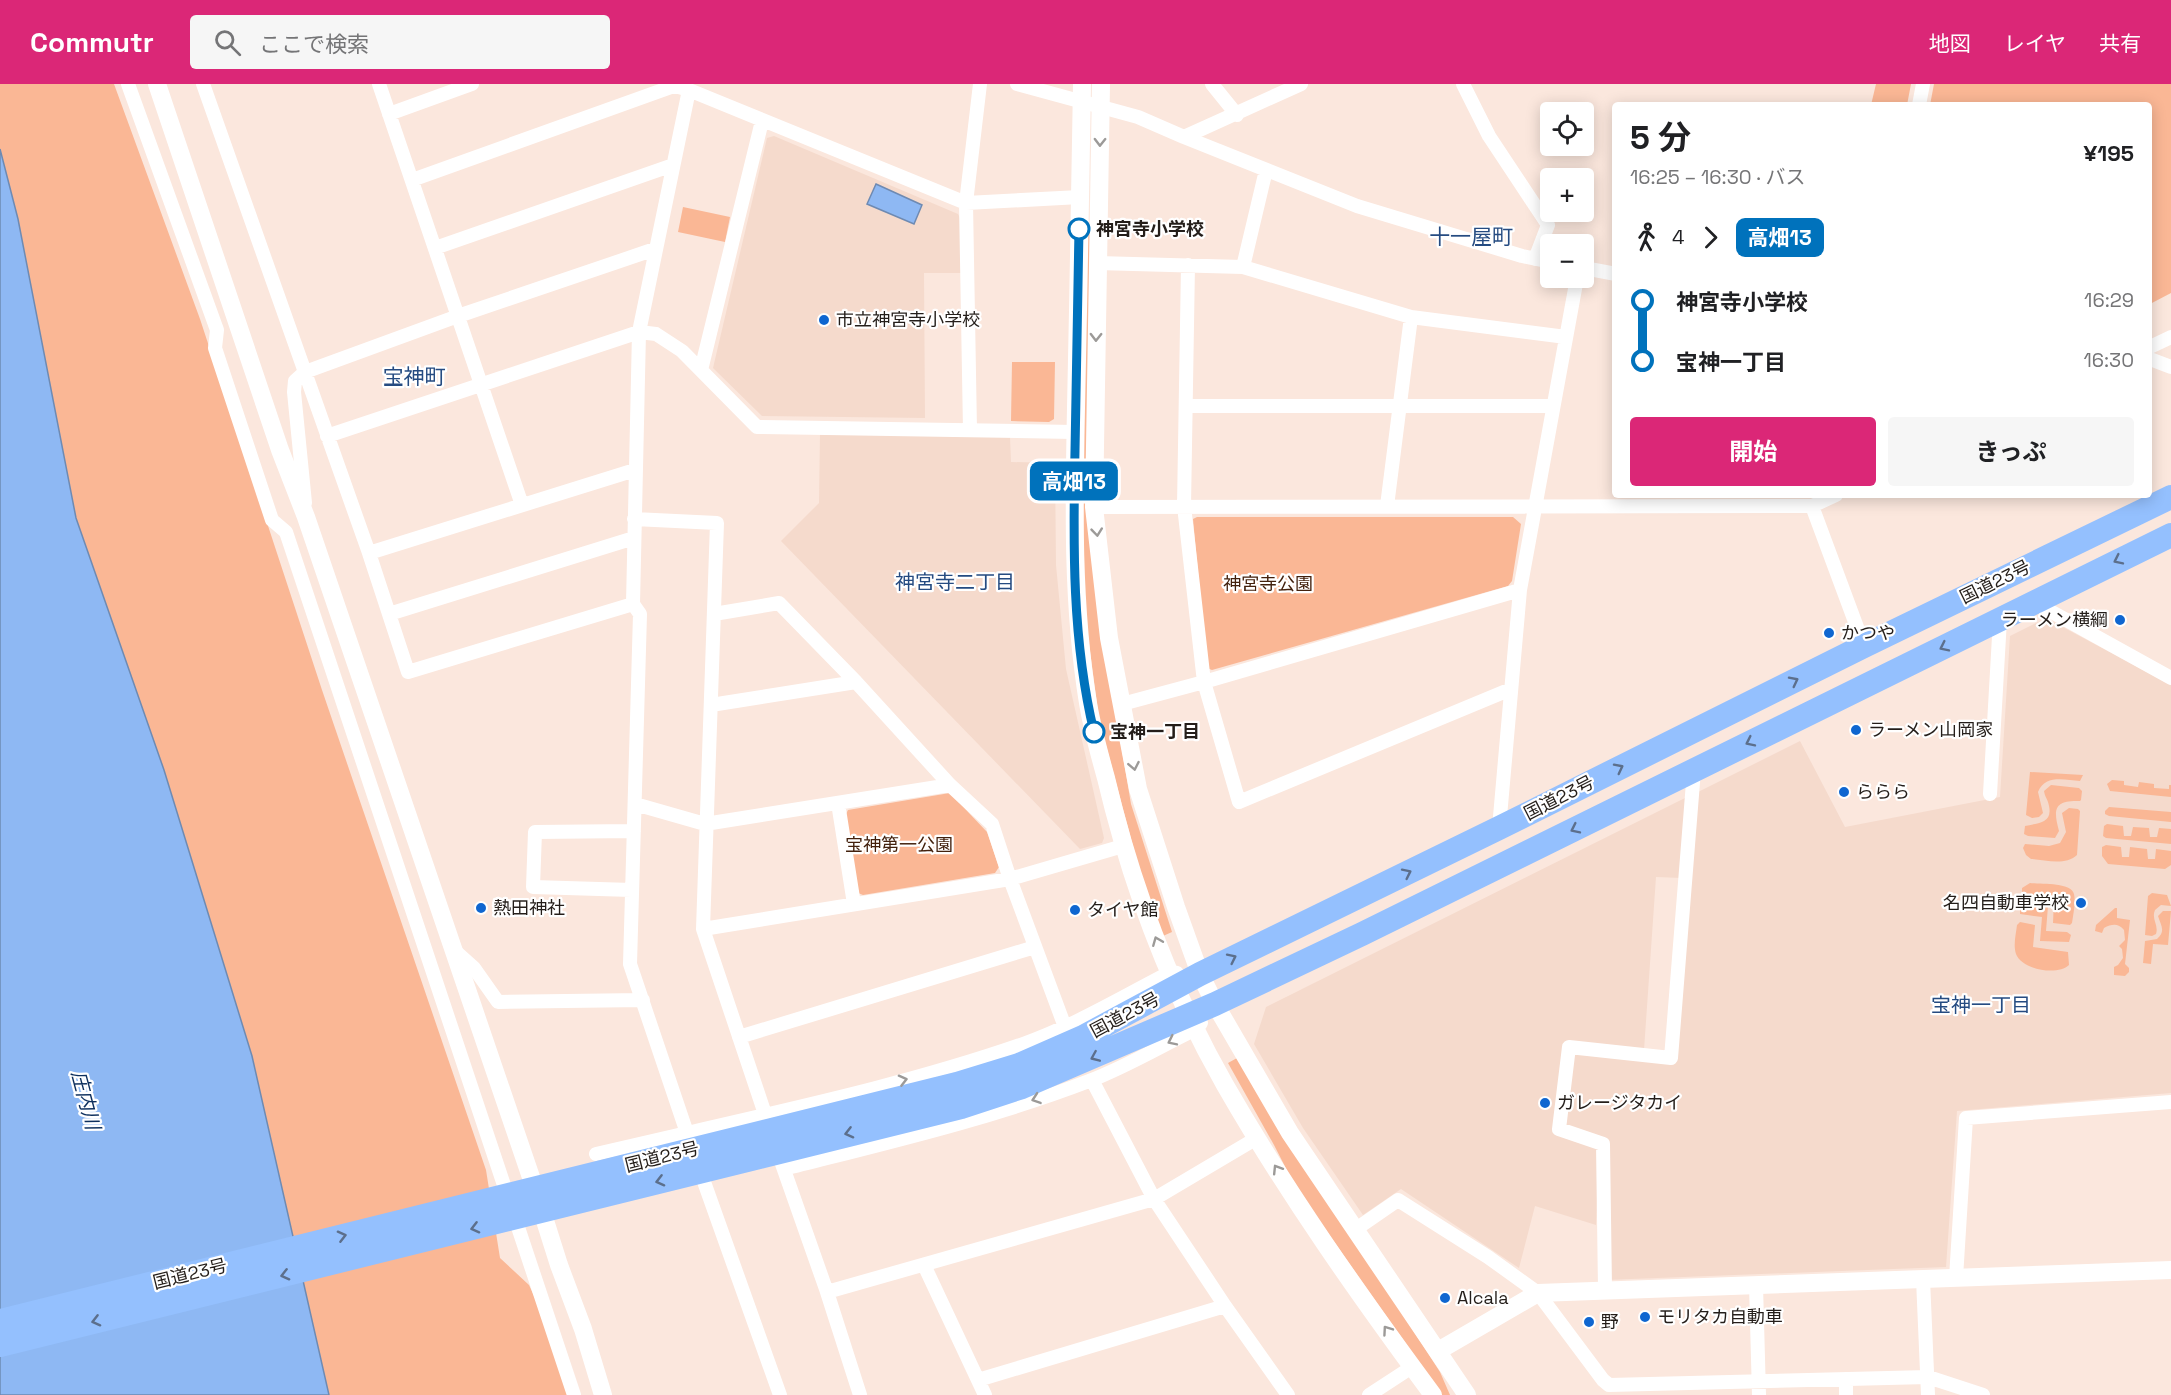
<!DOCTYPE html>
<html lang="ja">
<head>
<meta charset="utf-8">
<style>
  :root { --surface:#fff; --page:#f6f6f6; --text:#202124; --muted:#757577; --accent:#db2777 }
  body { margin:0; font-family:"Space Grotesk","Noto Sans JP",sans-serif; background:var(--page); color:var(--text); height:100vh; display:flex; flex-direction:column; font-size:22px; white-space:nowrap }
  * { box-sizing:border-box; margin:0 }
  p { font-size:20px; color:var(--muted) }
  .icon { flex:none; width:33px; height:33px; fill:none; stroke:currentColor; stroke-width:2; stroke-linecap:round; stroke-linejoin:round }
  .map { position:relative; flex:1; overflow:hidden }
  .drawer { position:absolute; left:1612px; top:18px; width:540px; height:396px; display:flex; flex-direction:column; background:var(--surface); border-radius:6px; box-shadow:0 3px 15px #0003 }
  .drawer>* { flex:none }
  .badge { padding:0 12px; border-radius:9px; font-size:21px; line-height:39px }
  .tools { position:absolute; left:1540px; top:18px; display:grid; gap:12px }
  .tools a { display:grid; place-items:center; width:54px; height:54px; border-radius:6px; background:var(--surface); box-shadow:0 3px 15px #0003; font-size:30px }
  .map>.badge { position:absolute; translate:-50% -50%; box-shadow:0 0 0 3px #fff }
  .legs { display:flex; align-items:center; gap:9px; height:66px; padding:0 18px; font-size:20px }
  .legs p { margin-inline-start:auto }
  .overview { display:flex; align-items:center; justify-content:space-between; height:102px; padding:0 18px }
  h1 { font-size:33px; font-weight:700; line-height:45px }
  .button { display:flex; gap:12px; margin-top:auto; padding:12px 18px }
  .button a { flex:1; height:69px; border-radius:6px; background:var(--accent); color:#fff; font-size:24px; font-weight:700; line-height:69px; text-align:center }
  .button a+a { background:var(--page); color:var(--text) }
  ul { padding:0 18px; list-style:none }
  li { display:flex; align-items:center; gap:21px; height:60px; font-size:22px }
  li i { display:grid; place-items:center; width:9px; height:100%; margin:0 8px; background:currentColor }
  li i::after { content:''; width:15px; height:15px; margin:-8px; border:4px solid; border-radius:50%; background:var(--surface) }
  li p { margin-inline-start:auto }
  li:first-child i { background:linear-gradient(#0000 50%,currentColor 0) }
  li:last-child i { background:linear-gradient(currentColor 50%,#0000 0) }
  header { display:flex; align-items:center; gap:36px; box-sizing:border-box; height:84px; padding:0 30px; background:var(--accent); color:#fff }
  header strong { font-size:28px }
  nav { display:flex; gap:33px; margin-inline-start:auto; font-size:21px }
  .search { width:420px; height:54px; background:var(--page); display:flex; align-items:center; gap:15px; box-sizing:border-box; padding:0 21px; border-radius:6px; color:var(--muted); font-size:22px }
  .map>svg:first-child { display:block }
  .built { fill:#f5dacc }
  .green { fill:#fab795 }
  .water { fill:#8eb8f3; stroke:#6e8ab2; stroke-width:1.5 }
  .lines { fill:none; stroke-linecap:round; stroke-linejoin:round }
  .street { stroke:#fff; stroke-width:14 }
  .secondary { stroke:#fff; stroke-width:18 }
  .highway { stroke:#94c0fe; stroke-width:24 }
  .oneway { stroke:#9c9a98 }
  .oneway2 { stroke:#5c6f8c }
  .line-1-casing { stroke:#fff; stroke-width:14 }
  .line-1 { stroke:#0072bc; stroke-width:9 }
  .stop-1-dot { fill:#fff; stroke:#0072bc; stroke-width:3 }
  .poi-dot { fill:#0f66d0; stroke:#fff; stroke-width:2 }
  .labels { text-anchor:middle; stroke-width:4.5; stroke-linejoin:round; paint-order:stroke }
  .stop-label { font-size:18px; font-weight:bold; fill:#241e1a; stroke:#fff; text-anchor:start }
  .poi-label { font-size:18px; fill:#241e1a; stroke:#fff; text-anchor:start }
  .street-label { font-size:18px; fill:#241e1a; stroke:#fff }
  .park-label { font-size:18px; fill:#43210d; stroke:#fff }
  .neighbourhood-label { font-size:20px; fill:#254b81; stroke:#fff }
  .water-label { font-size:20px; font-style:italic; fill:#0e305e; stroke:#fff }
  .quarter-label { font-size:21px; fill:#254b81; stroke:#fff }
</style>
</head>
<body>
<header>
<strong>Commutr</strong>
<div class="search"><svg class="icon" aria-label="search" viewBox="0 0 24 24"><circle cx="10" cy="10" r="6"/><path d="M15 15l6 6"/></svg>ここで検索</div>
<nav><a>地図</a><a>レイヤ</a><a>共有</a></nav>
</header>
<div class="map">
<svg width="2171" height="1311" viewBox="0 0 2171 1311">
  <rect width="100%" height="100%" fill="#fbe7dd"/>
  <path class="built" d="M774,52L958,130L960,134L961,189H924L925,334L762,332L713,284L767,54Z
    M820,350L1010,353L1011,378L1055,379L1056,481L1066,585L1104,754L1102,759L1080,765L781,457L819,419Z
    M2046,534L2171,601V1009L1957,1027L1946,1183L1606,1196L1607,1057L1563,1043L1572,968L1675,979L1698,708L1800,657L1845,743L2000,713L2010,552Z
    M1689,712L1682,794L1656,793L1644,966L1565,959L1554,1048L1599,1063L1596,1141L1535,1122L1519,1184L1401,1105L1363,1131L1303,1044L1254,960L1266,923Z"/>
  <path class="green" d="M0,0H114L200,235L322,606L486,1086L500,1174L529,1201L545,1236L568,1311H329L252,972L164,686L76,434L18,135L0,65Z
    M1876,0H1911L1907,21H1871Z
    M1934,0H2171V209L2150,220V21H1930Z
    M683,123L730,133L725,158L678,148Z
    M1086,146H1090L1088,408L1116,631L1131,720L1172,848L1163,852L1145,807L1099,635L1081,499Z
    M1012,278H1055L1054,335L1049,338L1011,337Z
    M1197,433H1513L1521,440L1512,497L1508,502L1212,586L1207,584L1193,435Z
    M2030,688L2083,691L2080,697C2065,696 2045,690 2038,708L2043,729L2039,733L2032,734L2026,731Z
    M2112,696L2124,697V701L2138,703L2139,698L2154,700V704L2169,705V701H2171V713L2110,707L2107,700Z
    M2051,701L2079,704L2082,707L2081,716L2080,717C2054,716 2053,725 2059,747L2055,754L2028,752L2024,750L2025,742C2036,739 2053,740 2049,722C2048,715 2045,714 2044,707Z
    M950,709L987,748L999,783L995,789L863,811L858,809L845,732L848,726Z
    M2109,723L2171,728V738L2109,732L2105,730V727Z
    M2069,724L2078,725L2080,727L2077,771C2065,782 2046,776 2031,775L2026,771L2023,764L2025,760L2049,762L2060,759L2066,748L2062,729Z
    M2107,740L2123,742L2124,752H2131L2133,743L2149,744L2150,753H2157L2159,744L2171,745V760L2106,754L2103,752L2104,742Z
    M2106,761L2121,763L2122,773H2129L2130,763L2147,765L2148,775H2155L2156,765L2171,767V781L2165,785L2108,780L2102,772V763Z
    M2030,799C2040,800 2072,798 2074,810C2076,819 2073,831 2072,839L2070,841L2053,839L2054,816L2022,812V804Z
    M2152,809L2167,811L2171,822L2161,821L2155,826C2151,835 2159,841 2156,850L2152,852L2145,851L2148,812Z
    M2020,821L2048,822L2046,847L2067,848L2071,851L2069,858L2040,857L2042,833L2020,830Z
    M2115,824H2117V834L2130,836L2125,880L2129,884V888L2125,892L2114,891V883L2118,881L2123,874L2122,865L2119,862L2125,856L2124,846C2118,839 2112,840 2104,844L2102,849L2095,847L2096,841Z
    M2163,827H2171L2168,861L2153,860L2151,880L2143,879L2145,857L2157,855C2166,847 2161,842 2158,832Z
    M2020,838L2035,841L2033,863L2068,868L2069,881C2058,892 2022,886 2016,870C2013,861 2016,850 2017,841Z
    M1237,974L1440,1288L1450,1311H1442L1295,1102L1274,1061L1228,979Z"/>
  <path class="water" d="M0,65L18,135L76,434L164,686L252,972L329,1311H0Z
    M876,100L922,121L914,140L867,120Z"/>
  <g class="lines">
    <path class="street" d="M128,0L217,246L215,264L272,436L286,448L574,1311
      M203,0L369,469L408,588L633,520
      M379,0L522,421
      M669,0L689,6L966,119L1080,113
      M1017,0L1138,33L1184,53L1357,122L1522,172L1551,178
      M1212,0L1237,31
      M1463,0L1489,52L1548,141L1535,175
      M689,6L639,248L633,520L640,530L630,880L687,1049C799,1023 914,998 1023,960C1074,942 1122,913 1171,888L1177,889
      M1919,21L1923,0
      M389,30L472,0
      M1184,53L1301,0
      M412,96L674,2
      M435,164L673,81
      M1097,179L1243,183L1411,233L1566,253
      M1188,181L1184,422L1204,598L1239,718L1511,605
      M1243,183L1266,86
      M1584,184L1616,190
      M2150,263L2171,253
      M2150,275L2171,283
      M701,286L762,37
      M1186,322H1553
      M970,346L966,119L980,0
      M327,352L639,248L656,250L682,267L757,343L1075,348
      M305,419L294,308L295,297L305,288L458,232L655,165
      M1387,422L1411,233
      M1812,422L1864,562
      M1094,423L1812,422L1836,411
      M634,435L717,439L703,845L768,1039
      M369,469L635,386
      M2034,518L2171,594
      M389,530L634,454
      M714,530L779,519L856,598
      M1122,620L1204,598L1520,506
      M711,621L856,598L950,701L992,740L1010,795L1065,943
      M1990,710L2000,535
      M838,719L854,820
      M635,720L705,740L950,701
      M1499,744L1520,506L1577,194
      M632,806L533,803L535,748L634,747
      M703,845L1010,795L1123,762
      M455,867L474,884L498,918L643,916
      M739,953L1035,863
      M1092,996L1154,1115L1225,1222L1288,1311
      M776,1063L827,1208L860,1311
      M596,1070L687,1049L690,1057
      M698,1081L780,1311
      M784,1085C886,1059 990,1035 1089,997C1126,983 1161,962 1196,945L1201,939
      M1356,1145L1398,1116L1488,1173L1538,1209L1603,1296L1609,1301L1928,1293L1983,1311
      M924,1181L985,1311
      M1956,1194L1966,1034L2171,1018
      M1923,1195L1928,1311
      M1756,1201L1759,1311
      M1605,1205L1603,1060L1559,1045L1569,963L1671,974L1694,686
      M827,1208L1154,1115L1257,1054
      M1846,1295V1311
      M978,1296L1225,1222
      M1369,1311L1412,1283"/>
    <path class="secondary" d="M157,0L280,366L306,433L535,1105L559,1181L583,1245L603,1311
      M1082,0C1081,108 1078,216 1076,324C1074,422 1072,521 1088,619C1092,644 1099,669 1106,694C1131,800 1171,906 1225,1001C1287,1109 1359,1211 1433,1311
      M1101,0L1094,423L1109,554L1138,705L1176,823L1200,890L1215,920L1290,1049L1467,1311
      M1438,1267L1538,1209L2171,1186"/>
    <path class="highway" d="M0,1237L957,1000L1019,981L1083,953L1200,890L1499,744L1864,562L2171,413
      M0,1261L961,1023L1022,1003L1215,920L1362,850L2171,451"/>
  </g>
  <defs><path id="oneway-chevron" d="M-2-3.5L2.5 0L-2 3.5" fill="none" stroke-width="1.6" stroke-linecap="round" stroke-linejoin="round" transform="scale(1.5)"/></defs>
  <g class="oneway">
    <use href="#oneway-chevron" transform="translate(1100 58) rotate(91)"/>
    <use href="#oneway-chevron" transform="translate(1096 253) rotate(91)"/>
    <use href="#oneway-chevron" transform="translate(1097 448) rotate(84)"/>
    <use href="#oneway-chevron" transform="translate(1134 682) rotate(79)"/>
    <use href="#oneway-chevron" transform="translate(1157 857) rotate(-112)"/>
    <use href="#oneway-chevron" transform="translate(1172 957) rotate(154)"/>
    <use href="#oneway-chevron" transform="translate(903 996) rotate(-14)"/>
    <use href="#oneway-chevron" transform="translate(1036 1015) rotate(161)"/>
    <use href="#oneway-chevron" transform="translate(1277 1085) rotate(-122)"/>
    <use href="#oneway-chevron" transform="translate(1387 1246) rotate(-125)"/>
  </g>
  <g class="oneway2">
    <use href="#oneway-chevron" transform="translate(2118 476) rotate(154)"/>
    <use href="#oneway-chevron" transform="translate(1944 563) rotate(154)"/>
    <use href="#oneway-chevron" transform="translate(1794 597) rotate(-27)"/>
    <use href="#oneway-chevron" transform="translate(1750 658) rotate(154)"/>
    <use href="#oneway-chevron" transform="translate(1619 684) rotate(-27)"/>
    <use href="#oneway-chevron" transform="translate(1575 745) rotate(154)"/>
    <use href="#oneway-chevron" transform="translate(1407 789) rotate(-26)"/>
    <use href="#oneway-chevron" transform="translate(1232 874) rotate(-26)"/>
    <use href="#oneway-chevron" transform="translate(1095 973) rotate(157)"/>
    <use href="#oneway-chevron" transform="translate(849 1049) rotate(166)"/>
    <use href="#oneway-chevron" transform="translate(660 1097) rotate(166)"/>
    <use href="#oneway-chevron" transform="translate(475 1144) rotate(166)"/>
    <use href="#oneway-chevron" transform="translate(342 1152) rotate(-14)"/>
    <use href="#oneway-chevron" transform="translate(285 1191) rotate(166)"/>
    <use href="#oneway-chevron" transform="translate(96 1237) rotate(166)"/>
  </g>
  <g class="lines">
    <defs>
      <path id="line-1" d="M1079,145C1078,219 1077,293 1075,367C1073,460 1072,557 1094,648"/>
    </defs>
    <use href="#line-1" class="line-1-casing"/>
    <use href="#line-1" class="line-1"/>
  </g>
  <g class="stop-1-dot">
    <circle cx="1079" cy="145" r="10"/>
    <circle cx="1094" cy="648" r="10"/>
  </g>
  <g class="poi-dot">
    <circle cx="824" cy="236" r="6"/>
    <circle cx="2120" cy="536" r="6"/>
    <circle cx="1829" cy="549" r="6"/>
    <circle cx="1856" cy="646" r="6"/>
    <circle cx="1844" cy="708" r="6"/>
    <circle cx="2081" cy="819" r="6"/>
    <circle cx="481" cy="824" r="6"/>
    <circle cx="1075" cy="826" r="6"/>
    <circle cx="1545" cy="1019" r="6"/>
    <circle cx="1445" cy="1214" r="6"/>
    <circle cx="1645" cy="1233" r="6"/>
    <circle cx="1589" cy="1238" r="6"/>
  </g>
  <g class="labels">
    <g class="stop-label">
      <text x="1096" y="151">神宮寺小学校</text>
      <text x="1110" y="654">宝神一丁目</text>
    </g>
    <g class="poi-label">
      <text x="836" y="242">市立神宮寺小学校</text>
      <text x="2108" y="542" text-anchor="end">ラーメン横綱</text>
      <text x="1841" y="555">かつや</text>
      <text x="1868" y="652">ラーメン山岡家</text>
      <text x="1856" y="714">ららら</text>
      <text x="2069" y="825" text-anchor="end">名四自動車学校</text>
      <text x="493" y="830">熱田神社</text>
      <text x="1087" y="832">タイヤ館</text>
      <text x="1557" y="1025">ガレージタカイ</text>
      <text x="1457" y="1220">Alcala</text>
      <text x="1657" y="1239">モリタカ自動車</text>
      <text x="1601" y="1244">野</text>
    </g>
    <g class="street-label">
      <text transform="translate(1995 498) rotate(-26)" y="6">国道23号</text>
      <text transform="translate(1559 714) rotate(-27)" y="6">国道23号</text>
      <text transform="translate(1125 931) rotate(-28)" y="6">国道23号</text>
      <text transform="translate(662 1073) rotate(-14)" y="6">国道23号</text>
      <text transform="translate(190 1190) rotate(-14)" y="6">国道23号</text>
    </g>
    <g class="park-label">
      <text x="1268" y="506">神宮寺公園</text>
      <text x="899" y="767">宝神第一公園</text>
    </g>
    <g class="neighbourhood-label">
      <text x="955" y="505">神宮寺二丁目</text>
      <text x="1981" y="928">宝神一丁目</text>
    </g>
    <g class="water-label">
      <text transform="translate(86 1016) rotate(75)" y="7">庄内川</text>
    </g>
    <g class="quarter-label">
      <text x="1471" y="160">十一屋町</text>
      <text x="414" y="300">宝神町</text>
    </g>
  </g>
</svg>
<div class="tools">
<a><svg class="icon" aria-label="locate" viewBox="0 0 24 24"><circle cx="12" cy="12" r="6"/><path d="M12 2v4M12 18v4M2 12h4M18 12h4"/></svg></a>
<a>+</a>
<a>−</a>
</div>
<b class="badge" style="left:1074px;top:397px;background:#0072bc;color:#fff">高畑13</b>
<section class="drawer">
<div class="overview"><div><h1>5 分</h1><p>16:25 – 16:30 · バス</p></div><b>¥195</b></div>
<div class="legs"><svg class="icon" aria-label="walk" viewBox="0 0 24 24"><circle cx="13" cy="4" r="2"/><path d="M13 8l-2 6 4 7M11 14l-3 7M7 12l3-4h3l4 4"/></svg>4<svg class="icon" aria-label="forward" viewBox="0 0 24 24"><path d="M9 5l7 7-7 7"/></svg><b class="badge" style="background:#0072bc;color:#fff">高畑13</b></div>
<ul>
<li><i style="color:#0072bc"></i><b>神宮寺小学校</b><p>16:29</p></li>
<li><i style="color:#0072bc"></i><b>宝神一丁目</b><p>16:30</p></li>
</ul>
<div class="button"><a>開始</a><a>きっぷ</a></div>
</section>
</div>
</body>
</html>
